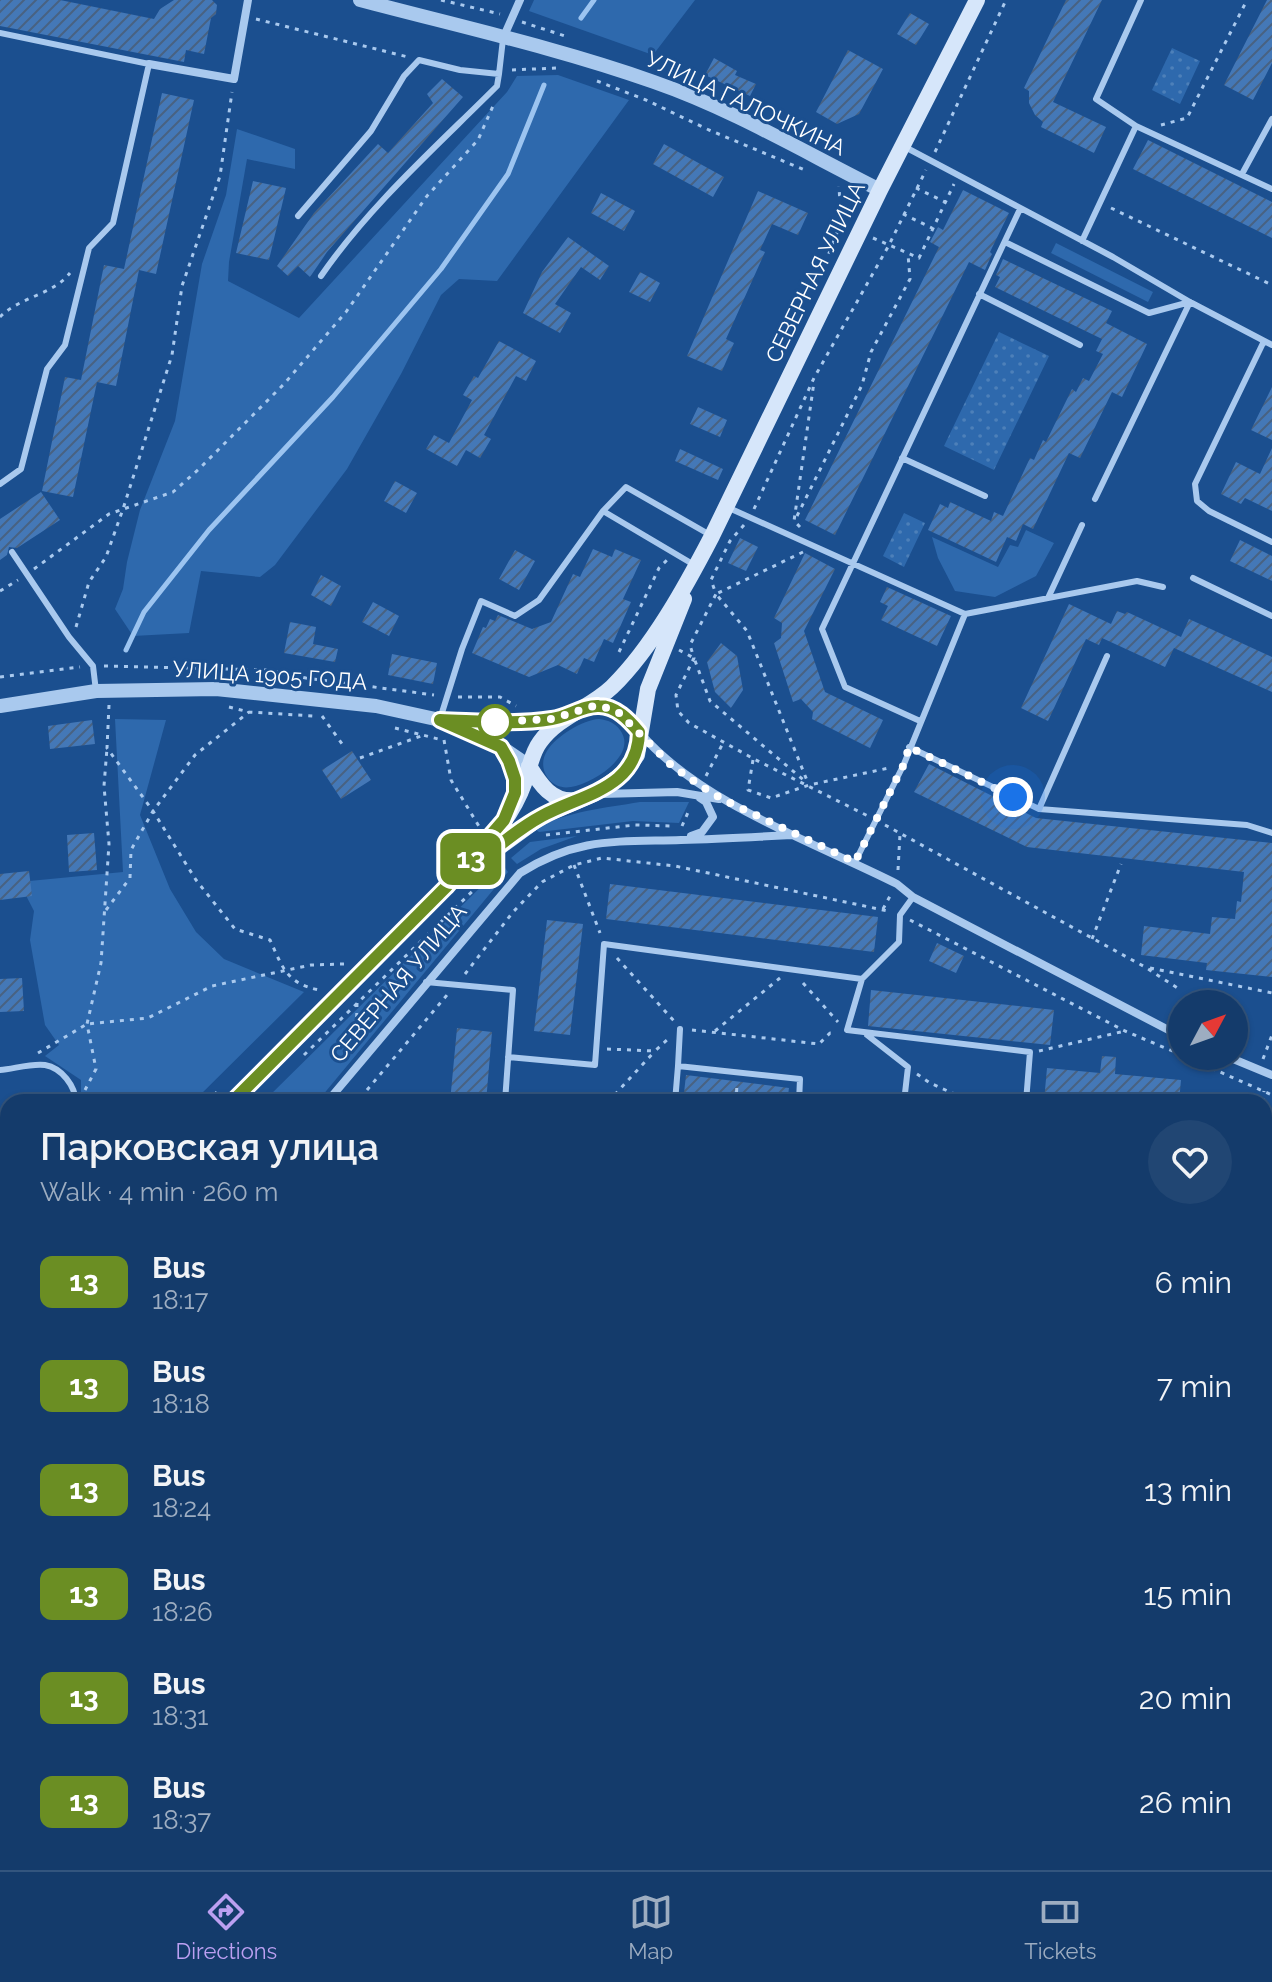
<!DOCTYPE html>
<html lang="en">
<head>
<meta charset="utf-8">
<style>
  :root { --surface:#143b6b; --page:#214673; --text:#f1f3f6; --muted:#9dadc1; --line:#33557e; --accent:#bca0f2 }
  body { margin:0; font-family:Raleway,sans-serif; background:var(--page); color:var(--text); height:100vh; display:flex; flex-direction:column; font-size:30px; white-space:nowrap }
  * { box-sizing:border-box; margin:0 }
  p { font-size:26px; color:var(--muted) }
  .icon { flex:none; width:44px; height:44px; fill:none; stroke:currentColor; stroke-width:2; stroke-linecap:round; stroke-linejoin:round }
  .map { position:relative; flex:1; overflow:hidden }
  .details { position:absolute; left:0px; top:1094px; width:1272px; height:776px; display:flex; flex-direction:column; background:var(--surface); border-radius:24px 24px 0 0; box-shadow:0 2px 6px #0004,0 0 0 2px var(--line) }
  .details>* { flex:none }
  .badge { padding:0 16px; border-radius:12px; font-size:28px; line-height:52px }
  .needle { width:52px; rotate:49deg }
  .tools { position:absolute; left:1168px; top:990px; display:grid; gap:16px }
  .tools a { display:grid; place-items:center; width:80px; height:80px; border-radius:50%; background:var(--surface); box-shadow:0 2px 6px #0004,0 0 0 2px var(--line); font-size:40px }
  .you { position:absolute; width:40px; height:40px; margin:-20px; border:6px solid #fff; border-radius:50%; background:#1a73e8; box-shadow:0 0 0 12px #1a73e833 }
  .map>.badge { position:absolute; translate:-50% -50%; box-shadow:0 0 0 4px #fff }
  .round { display:grid; place-items:center; flex:none; width:84px; height:84px; border-radius:42px; background:var(--page) }
  .overview { display:flex; align-items:center; justify-content:space-between; height:136px; padding:0 40px }
  h1 { font-size:38px; font-weight:600; line-height:60px }
  ul { padding:0; list-style:none }
  li { display:flex; align-items:center; gap:24px; height:104px; padding:0 40px }
  li div { flex:1 }
  li b { display:block; font-size:30px }
  li em { font-style:normal }
  li .badge { min-width:88px; font-weight:700; text-align:center }
  .tab-bar { display:flex; justify-content:space-around; align-items:center; height:112px; border-top:2px solid var(--line); background:var(--surface); font-size:22px; color:var(--muted) }
  .tab-bar a { display:grid; justify-items:center; gap:4px }
  .tab-bar .selected { color:var(--accent) }
  .map>svg:first-child { display:block }
  .grass { fill:#2e69ad }
  .park { fill:url(#park-dots) }
  .water { fill:url(#water-waves); stroke:#9cc4f0; stroke-width:2 }
  .lines { fill:none; stroke-linecap:round; stroke-linejoin:round }
  .stream { stroke:#9cc4f0; stroke-width:5 }
  .building { fill:url(#building-hatch) }
  .path { stroke:#a9c9ee; stroke-width:3; stroke-dasharray:4 6; stroke-linecap:butt }
  .service { stroke:#a9c9ee; stroke-width:6 }
  .minor { stroke:#a9c9ee; stroke-width:8 }
  .tertiary { stroke:#a9c9ee; stroke-width:14 }
  .secondary { stroke:#d6e6fa; stroke-width:16 }
  .line-casing { stroke:#fff; stroke-width:18 }
  .line { stroke:#6b8e23; stroke-width:12 }
  .walk { stroke:#fff; stroke-width:8; stroke-dasharray:0 14.4 }
  .stop-dot { fill:#fff; stroke:#6b8e23; stroke-width:4 }
  .labels { text-anchor:middle; stroke-width:6; stroke-linejoin:round; paint-order:stroke }
  .street-label { font-size:22px; fill:#fff; stroke:#1b4f8f }
</style>
</head>
<body>
<div class="map">
<svg width="1272" height="1870" viewBox="0 0 1272 1870">
  <defs>
    <pattern id="park-dots" width="8" height="8" patternUnits="userSpaceOnUse" patternTransform="scale(2)"><rect width="8" height="8" fill="#2e69ad"/><path d="M2 2h.1M6 6h.1" fill="none" stroke="#4d80b9" stroke-width="1.8" stroke-linecap="round"/></pattern>
    <pattern id="water-waves" width="16" height="10" patternUnits="userSpaceOnUse" patternTransform="scale(2)"><rect width="16" height="10" fill="#3c6290"/><path d="M0 5q4-4 8 0t8 0" fill="none" stroke="#597aa1"/></pattern>
    <pattern id="building-hatch" width="6" height="6" patternUnits="userSpaceOnUse" patternTransform="scale(2)"><rect width="6" height="6" fill="#4478b7"/><path d="M-1 1l2-2M0 6l6-6M5 7l2-2" fill="none" stroke="#486282"/></pattern>
  </defs>
  <rect width="100%" height="100%" fill="#1b4f8f"/>
  <path class="grass" d="M534,0H695L653,55L529,11Z
    M558,75L629,100L497,281L459,279L441,295L401,374L347,469L275,565L260,577L201,571L189,633L133,636L115,609L123,589L127,562L140,510L175,421L202,264L226,195L237,129L295,149V169L247,159L229,262L228,281L299,318L507,92L517,76Z
    M1056,243L1153,292L1148,302L1051,253Z
    M1026,530L1054,543L1036,576L995,597L955,591L938,558L932,537L998,567L1010,545L1018,547Z
    M115,719L166,720L140,815L170,889L196,932L224,959L304,992L193,1102H81V1080L45,1056L59,1045L45,1025L30,940L34,911L19,882L123,872Z
    M599,719C608,720 615,723 620,730C639,755 592,784 571,787C550,791 536,768 547,751C556,736 583,720 599,719Z
    M640,802H689L679,823L633,821L539,832L535,829C567,811 605,808 640,802Z
    M577,836L541,849L517,864L511,858L530,842Z
    M503,865L508,872L317,1102H263Z
    M8,1360V1802L0,1801V1369Z"/>
  <path class="park" d="M1172,48L1200,61L1180,104L1152,90Z
    M999,332L1049,356L994,470L944,446Z
    M904,513L925,523L904,567L883,556Z"/>
  <path class="water" d="M274,1862H659L703,1870H181Z"/>
  <g class="lines">
    <path class="stream" d="M581,18L594,0
      M126,650L144,612L209,530L333,397L441,269L508,174L544,85"/>
  </g>
  <path class="building" d="M0,0H60L154,19L160,9L174,0H212L217,5L216,14L211,18L204,54L186,50L184,62L0,26Z
    M1066,0H1102L1053,102L1106,127L1094,153L1041,127L1043,122L1035,115L1029,103V91L1024,88Z
    M1267,0H1272V63L1253,100L1224,85Z
    M910,13L929,24L916,45L897,34Z
    M848,50L883,69L859,114L837,124L816,112Z
    M714,58L737,71L735,75L756,84L750,96L705,75Z
    M442,79L463,97L327,252L310,277L298,266L288,276L277,266L314,213L378,144L388,153L433,103L427,94Z
    M162,93L194,100L156,274L139,270L116,386L97,382L73,497L42,491L65,377L81,380L104,265L124,269Z
    M1148,140L1272,202V238L1133,169Z
    M664,144L724,177L713,197L653,164Z
    M253,181L286,188L269,260L236,253Z
    M963,190L1009,213L990,252L992,254L985,270L969,262L835,535L805,520L939,247L930,242L938,227L943,230Z
    M758,191L808,213L798,235L772,224L760,250L765,252L726,339L734,343L722,371L687,356Z
    M601,193L635,211L624,231L591,213Z
    M568,237L609,266L600,280L581,267L555,304L571,313L560,333L523,313L542,272Z
    M1003,259L1112,311L1106,323L1147,344L1122,397L1112,392L1080,458L1069,453L1033,529L1023,524L1016,541L1007,537L996,562L928,530L940,504L948,508L950,502L991,521L994,512L1003,516L1030,458L1034,460L1043,440L1046,442L1072,389L1076,392L1083,378L1089,381L1103,354L1096,351L1102,339L995,287L1000,277L996,275Z
    M640,272L660,283L650,302L629,292Z
    M499,341L536,361L526,381L516,376L484,435L491,439L480,458L466,450L457,466L426,449L434,435L449,443L472,400L463,395L474,376L478,378Z
    M1272,387V440L1251,430Z
    M698,407L727,420L720,437L690,424Z
    M1272,448V511L1245,498L1241,504L1221,494L1236,462L1260,474Z
    M680,449L723,469L718,480L675,461Z
    M395,481L417,493L406,513L384,501Z
    M41,492L60,520L17,548L9,547L7,555L0,560V519Z
    M740,538L758,547L746,571L728,563Z
    M1240,540L1272,556V581L1230,561Z
    M593,549L612,557L615,549L641,560L623,599L631,602L613,643L604,639L594,662L584,658L577,674L558,665L529,677L472,653L483,627L486,628L490,619L495,621L498,615L532,629L551,622L573,574L580,577Z
    M515,550L535,561L519,590L499,579Z
    M805,553L835,569L804,631L825,692L883,720L870,748L812,719L813,712L801,699L793,702L774,643L781,638L782,623L774,618Z
    M321,575L341,586L331,606L311,595Z
    M887,587L951,616L937,646L881,620L888,606L880,602Z
    M373,602L399,616L389,636L362,622Z
    M1069,604L1111,624L1117,611L1125,614L1127,612L1181,637L1189,619L1272,657V692L1174,648L1165,667L1102,638L1099,645L1086,639L1048,721L1021,708Z
    M290,622L316,627L313,644L338,649L335,662L284,653Z
    M721,643L737,656L743,690L731,708L715,692L707,662Z
    M392,654L437,663L433,684L388,675Z
    M92,720L95,744L50,749L48,726Z
    M352,751L371,780L341,799L322,770Z
    M929,764L1036,818L1272,843V977L1206,970L1207,963L1141,955L1144,926L1210,934L1212,917L1235,919L1237,901L1241,902L1244,872L1027,847L914,792Z
    M94,833L97,870L69,872L67,835Z
    M29,871L32,896L0,900V874Z
    M610,884L878,917L874,952L606,919Z
    M547,920L583,924L570,1035L534,1031Z
    M937,943L964,956L956,973L929,961Z
    M22,978L24,1011L0,1012V979Z
    M871,990L1054,1010L1050,1045L868,1026Z
    M457,1028L492,1032L486,1102H450Z
    M1102,1056L1116,1057L1115,1074L1181,1080L1179,1102L1044,1101L1047,1068L1100,1073Z
    M686,1075L789,1088L787,1102L710,1099L709,1102H683Z"/>
  <g class="lines">
    <path class="path" d="M441,0L500,14
      M256,19L408,57
      M522,22L568,37
      M512,70L556,68
      M597,81L646,100L709,130L807,171
      M1161,125L1187,118L1247,0
      M935,152L1006,0
      M916,188L945,202
      M1111,208L1272,285
      M903,214L932,228
      M873,238L919,258L954,184
      M825,263L841,223L839,186
      M0,317C19,297 53,295 70,273
      M754,509L814,378L889,245L926,170
      M797,516L862,385L871,352L910,279L908,254
      M744,525L730,541L711,580L716,594L690,645L694,658L676,695L678,711L689,723L754,759L868,816
      M800,527L794,521L814,382
      M803,552L716,594L747,631L808,783
      M34,569L109,514L173,492L199,469L284,384L346,312L427,196L478,140L493,106
      M0,591L18,580
      M76,627L89,582L106,557L123,509L172,355L182,286L220,176L232,92
      M679,650L694,658L710,701L806,782
      M619,652L659,568L667,560
      M104,666L266,670L306,678L434,695
      M0,677L80,667
      M458,697H500L516,706
      M109,705L107,748L153,811L196,880L235,929L270,940C283,968 286,983 319,990
      M229,707L249,712L313,716
      M322,716L345,748
      M395,728L442,740
      M444,740L451,780L480,828
      M360,758L424,735
      M753,760L748,790L771,798L809,785L889,768
      M706,776L723,743
      M885,825L1145,967L1179,989
      M682,826L690,808
      M546,835L635,825L674,826
      M574,865L600,933
      M898,870L900,834
      M883,909L890,896
      M106,910L130,878L131,850L153,811L195,755L249,712
      M910,920L1125,1031L1182,1055
      M1092,939L1121,864
      M617,958L674,1021
      M1150,968L1272,993
      M465,974L513,912L542,882L574,865L602,858L675,866L888,911
      M803,983L838,1022
      M692,1030L819,1044L830,1033H835
      M715,1031L780,978
      M356,1047L357,1003
      M607,1049L655,1051L667,1040
      M1039,1051L1125,1031
      M38,1053L87,1024L148,1018L212,986L311,965L344,964
      M304,1055L485,879
      M1184,1056L1272,1095
      M1263,1059L1272,1035
      M917,1074L930,1083L972,1102
      M85,1090L96,1069L87,1024L101,963L109,844L104,786L107,748
      M367,1090L447,995
      M207,1102L218,1091
      M608,1102L655,1051
      M736,1102L737,1084
      M1263,1102L1264,1091
      M0,1289H8
      M0,1308L8,1300
      M0,1361L8,1352
      M0,1495L8,1496
      M0,1611L8,1607
      M0,1619L8,1624
      M0,1811L8,1813
      M1264,1845L1272,1846
      M988,1862L1029,1870"/>
    <path class="service" d="M0,33L149,64L113,223L89,248L65,345L47,369L21,469L0,484
      M1136,126L1272,189
      M905,147L1113,257L1190,302L1272,345
      M1242,174L1272,119
      M298,216L371,131L404,76L419,60L460,70L499,74L503,39
      M1082,241L1136,126L1096,99L1141,0
      M1005,242L1149,313L1190,302
      M321,276C370,205 436,147 497,86L499,74
      M979,294L1080,345
      M1264,341L1195,484L1197,501L1209,511L1272,542
      M902,458L985,496
      M1095,499L1190,302
      M729,508L965,614L1137,581L1163,587
      M603,511L696,566
      M12,552L69,637L93,666L96,691
      M1193,578L1272,616
      M1048,598L1082,525
      M440,719L462,649L481,601L515,616L539,600L603,511L626,487L712,536
      M920,721L845,687L822,629L1020,209
      M909,747L1039,809L1247,825L1272,833
      M1039,809L1107,656
      M855,862L904,764L965,614
      M862,979L847,1030L1030,1052L1026,1102
      M426,982L513,990L505,1102
      M867,1035L908,1067L904,1102
      M508,1057L595,1065L604,944L862,979L899,942L900,915L913,897
      M678,1066L680,1029
      M0,1070C13,1069 32,1063 45,1065C62,1068 75,1086 76,1102
      M332,1095L384,1102
      M675,1102L678,1066L800,1079L799,1102
      M1264,1199L1272,1183
      M1264,1271L1272,1198
      M1264,1496L1272,1504
      M1264,1678L1272,1679
      M1264,1752L1272,1753"/>
    <path class="minor" d="M504,36L520,0
      M149,64L234,79L248,0
      M641,734C702,804 814,842 897,884L913,897L1182,1037
      M601,794L677,792L719,799
      M691,836L702,832L713,817L706,802L700,798
      M1226,1056L1272,1075
      M327,1102L520,873C577,837 616,842 681,840C718,839 755,837 792,835
      M1235,1862L1272,1869"/>
    <path class="tertiary" d="M360,0C458,26 558,48 654,82C732,109 806,153 880,190
      M0,706L96,691L216,689L376,706L440,720L510,723L567,716
      M448,724L501,747L529,766
      M501,747L515,779L512,803"/>
    <path class="secondary" d="M587,708C610,702 626,716 639,732
      M529,766C540,784 552,803 576,800
      M479,862L542,816L594,794L624,773L637,755L648,689L684,599
      M232,1102C286,1048 340,993 394,939C431,902 470,865 502,824C511,812 520,795 525,781C530,768 531,754 540,742C558,717 590,708 612,687C652,648 686,586 712,536L880,190L977,0
      M0,1335L8,1327"/>
  </g>
  <g class="lines">
    <defs>
      <path id="line" d="M232,1102L446,887L504,820L515,793V779L509,761L501,747L440,720C477,721 515,725 552,719C568,717 583,705 599,706C616,706 629,720 639,732C638,789 582,794 542,816C516,830 494,850 471,868"/>
    </defs>
    <use href="#line" class="line-casing"/>
    <use href="#line" class="line"/>
    <path class="walk" d="M495,722H487L552,719L597,705L617,711L671,765L701,786L724,800L855,862L904,764L909,747L1013,797"/>
  </g>
  <circle class="stop-dot" cx="495" cy="722" r="16"/>
  <g class="labels">
    <g class="street-label">
      <text transform="translate(746 103) rotate(25)" y="8">УЛИЦА ГАЛОЧКИНА</text>
      <text transform="translate(815 272) rotate(-64)" y="8">СЕВЕРНАЯ УЛИЦА</text>
      <text transform="translate(270 675) rotate(4)" y="8">УЛИЦА 1905 ГОДА</text>
      <text transform="translate(398 983) rotate(-50)" y="8">СЕВЕРНАЯ УЛИЦА</text>
    </g>
  </g>
</svg>
<div class="tools">
<a><svg class="needle" viewBox="-14 -14 28 28"><path d="M0-13l5 13h-10z" fill="#e53935"/><path d="M0 13l5-13h-10z" fill="#9dadc1"/></svg></a>
</div>
<div class="you" style="left:1013px;top:797px"></div>
<b class="badge" style="left:471px;top:859px;background:#6b8e23;color:#fff">13</b>
<section class="details">
<div class="overview"><div><h1>Парковская улица</h1><p>Walk · 4 min · 260 m</p></div><a class="round"><svg class="icon" aria-label="heart" viewBox="0 0 24 24"><path d="M12 20l-8-8c-3-5 5-10 8-4 3-6 11-1 8 4z"/></svg></a></div>
<ul>
<li><span class="badge" style="background:#6b8e23;color:#fff">13</span><div><b>Bus</b><p>18:17</p></div><em>6 min</em></li>
<li><span class="badge" style="background:#6b8e23;color:#fff">13</span><div><b>Bus</b><p>18:18</p></div><em>7 min</em></li>
<li><span class="badge" style="background:#6b8e23;color:#fff">13</span><div><b>Bus</b><p>18:24</p></div><em>13 min</em></li>
<li><span class="badge" style="background:#6b8e23;color:#fff">13</span><div><b>Bus</b><p>18:26</p></div><em>15 min</em></li>
<li><span class="badge" style="background:#6b8e23;color:#fff">13</span><div><b>Bus</b><p>18:31</p></div><em>20 min</em></li>
<li><span class="badge" style="background:#6b8e23;color:#fff">13</span><div><b>Bus</b><p>18:37</p></div><em>26 min</em></li>
</ul>
</section>
</div>
<nav class="tab-bar">
<a class="selected"><svg class="icon" aria-label="directions" viewBox="0 0 24 24"><path d="M12 3l9 9-9 9-9-9zM9 14v-3h6M13 9l2 2-2 2"/></svg>Directions</a>
<a><svg class="icon" aria-label="map" viewBox="0 0 24 24"><path d="M3 6l6-2 6 2 6-2v14l-6 2-6-2-6 2zM9 4v14M15 6v14"/></svg>Map</a>
<a><svg class="icon" aria-label="tickets" viewBox="0 0 24 24"><path d="M3 7h18v10H3zM15 7v10"/></svg>Tickets</a>
</nav>
</body>
</html>
